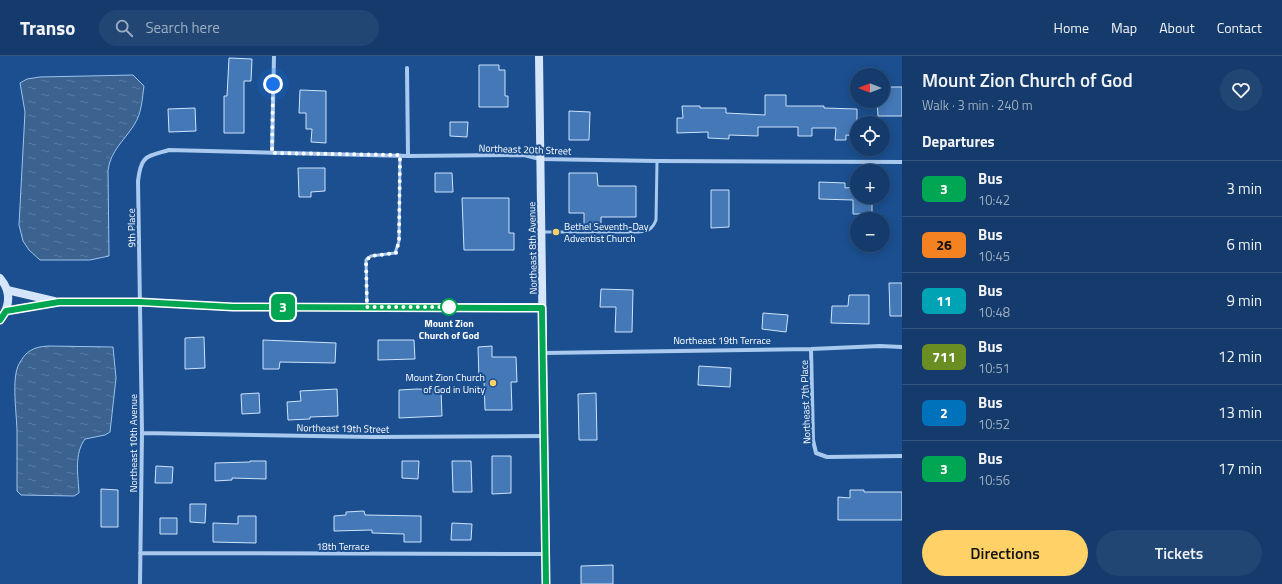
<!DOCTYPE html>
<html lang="en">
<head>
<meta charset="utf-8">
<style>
  :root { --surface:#143b6b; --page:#214673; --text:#f1f3f6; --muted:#9dadc1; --line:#33557e; --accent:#ffd166 }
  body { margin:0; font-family:"Titillium Web",sans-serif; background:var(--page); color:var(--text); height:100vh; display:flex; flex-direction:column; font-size:15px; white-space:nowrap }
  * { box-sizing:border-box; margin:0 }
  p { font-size:13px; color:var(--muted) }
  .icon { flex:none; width:22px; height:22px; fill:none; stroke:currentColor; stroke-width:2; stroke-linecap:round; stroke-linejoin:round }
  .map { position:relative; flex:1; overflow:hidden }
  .sheet { display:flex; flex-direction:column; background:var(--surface); width:380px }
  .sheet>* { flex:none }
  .badge { padding:0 8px; border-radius:6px; font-size:14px; line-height:26px }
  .needle { width:26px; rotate:270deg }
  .tools { position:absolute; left:850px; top:12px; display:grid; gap:8px }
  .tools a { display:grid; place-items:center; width:40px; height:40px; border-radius:50%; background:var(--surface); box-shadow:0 2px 10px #0003,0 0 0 1px var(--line); font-size:20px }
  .you { position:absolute; width:20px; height:20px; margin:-10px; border:3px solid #fff; border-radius:50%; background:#1a73e8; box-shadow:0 0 0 6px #1a73e833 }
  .map>.badge { position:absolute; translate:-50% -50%; box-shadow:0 0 0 2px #fff }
  h2 { padding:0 20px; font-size:15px; line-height:36px }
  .round { display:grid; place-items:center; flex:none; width:42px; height:42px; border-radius:21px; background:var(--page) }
  .head { display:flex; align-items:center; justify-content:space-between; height:68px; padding:0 20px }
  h1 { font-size:19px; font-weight:600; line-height:30px }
  .cta { display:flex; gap:8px; margin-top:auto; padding:8px 20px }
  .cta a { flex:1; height:46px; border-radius:24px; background:var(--accent); color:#111; font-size:16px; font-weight:600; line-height:46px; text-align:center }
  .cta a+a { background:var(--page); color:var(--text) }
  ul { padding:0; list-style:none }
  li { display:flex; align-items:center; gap:12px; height:56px; padding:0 20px; border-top:1px solid var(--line) }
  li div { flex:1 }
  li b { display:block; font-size:15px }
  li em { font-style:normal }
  li .badge { min-width:44px; font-weight:700; text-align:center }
  header { display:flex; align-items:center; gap:24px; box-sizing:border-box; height:56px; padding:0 20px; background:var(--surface); border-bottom:1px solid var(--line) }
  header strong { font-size:19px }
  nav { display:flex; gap:22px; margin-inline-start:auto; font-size:14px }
  .search { width:280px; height:36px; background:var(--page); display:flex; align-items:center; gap:10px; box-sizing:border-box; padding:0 14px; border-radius:22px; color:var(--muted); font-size:15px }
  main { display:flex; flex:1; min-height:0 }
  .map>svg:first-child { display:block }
  .water { fill:url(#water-ripples); stroke:#9cc4f0 }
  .building { fill:#4478b7; stroke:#cfe3fa }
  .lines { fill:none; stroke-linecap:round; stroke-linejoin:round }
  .lane { stroke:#a9c9ee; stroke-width:3 }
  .street { stroke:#a9c9ee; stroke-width:4 }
  .secondary { stroke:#d6e6fa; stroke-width:8 }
  .line-casing { stroke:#fff; stroke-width:9 }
  .line { stroke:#00a651; stroke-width:6 }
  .walk { stroke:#fff; stroke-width:4; stroke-dasharray:0 7.2 }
  .poi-dot { fill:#ffd166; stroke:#1b4f8f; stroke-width:1.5 }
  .stop-dot { fill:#fff; stroke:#00a651; stroke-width:2 }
  .labels { text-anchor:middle; stroke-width:4; stroke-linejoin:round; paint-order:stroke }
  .street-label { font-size:10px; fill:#fff; stroke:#1b4f8f }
  .poi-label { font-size:10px; fill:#fff; stroke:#1b4f8f; text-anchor:start }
  .stop-label { font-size:10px; font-weight:bold; fill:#fff; stroke:#1b4f8f }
</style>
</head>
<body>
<header>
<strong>Transo</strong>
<div class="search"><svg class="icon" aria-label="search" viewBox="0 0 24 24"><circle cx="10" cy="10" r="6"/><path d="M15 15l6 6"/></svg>Search here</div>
<nav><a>Home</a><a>Map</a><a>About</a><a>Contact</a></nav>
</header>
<main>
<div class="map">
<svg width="902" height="528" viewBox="0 0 902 528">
  <defs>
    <pattern id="water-ripples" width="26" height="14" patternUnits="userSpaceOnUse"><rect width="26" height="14" fill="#3c6290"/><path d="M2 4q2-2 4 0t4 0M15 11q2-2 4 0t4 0" fill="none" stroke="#597aa1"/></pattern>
  </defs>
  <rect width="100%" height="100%" fill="#1b4f8f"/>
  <path class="water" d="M133,19L144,30C142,43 142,57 134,69C124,85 111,94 108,114L109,200L90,204H40L29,194L23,185L19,169L25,56L20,27L27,23L40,21Z
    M48,290L113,291L116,322L110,376L105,379L85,383C74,398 78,419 79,437L74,440L21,439L17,435C17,415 17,396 17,376C17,360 11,322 19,308C26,295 33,291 48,290Z"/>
  <path class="building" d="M229,2L252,3L251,25H244V77H224V40H227Z
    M479,9H499V14H505V40H508V51H479Z
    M887,31H902V60H878L877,45H883V40H887Z
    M300,34L326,35V87L311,86L312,73H306V57H299Z
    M765,39H786V50H824V52L857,53V80L846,79V84H835L836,72H812V80H798V71H758V80L729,79V83L708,82V76L677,77V62H683L682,50H700V52H726V57L765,59Z
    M195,52L196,75L169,76L168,53Z
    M569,55L590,56L589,84H569Z
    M450,66H468L467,81L450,80Z
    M298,112H325V135L311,136V141H299Z
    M435,117H452L453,136H435Z
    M569,117H597L598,130H636V161H601V170H584V157H569Z
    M819,126L845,127V132L857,131V141H872V158H853V144L819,143Z
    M711,134H729V171L711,172Z
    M462,142H509V177H514V194H464Z
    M889,227H902V260H890Z
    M601,233L633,234L632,276H615L616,251H600Z
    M849,239H869V268L831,267L832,250H848Z
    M763,257L788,259L786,276L762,273Z
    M204,281L205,312L185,313V282Z
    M263,284L336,287L335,307L280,306L279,313H263Z
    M378,284H414L415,303L378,304Z
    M492,290V301H516L517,326H511L512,354H485L484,324H479L478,291Z
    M699,310L731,312L730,331L698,329Z
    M337,333L338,360L310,361V363L288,364L287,346L301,345L300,335Z
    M417,333L441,334L442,360L399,362V334Z
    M259,337L260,357L242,358L241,338Z
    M596,337L597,384H579L578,338Z
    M492,400H511V437L492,438Z
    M250,405H266V423L232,422V424L215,425V407L250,406Z
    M402,405H419L418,423L402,422Z
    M452,405H471L472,436H453Z
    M156,410L173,411L172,427H155Z
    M101,433L118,434V471H101Z
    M850,434H864V436H902V464H838V441L850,442Z
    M190,448H206L205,467L190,466Z
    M364,455L365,459L421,460V486H404V478L372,477V474L334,475V460L346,459V456Z
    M238,460H256V487L213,486V467L238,468Z
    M160,462H177V478H160Z
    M452,467L472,468L471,484H451Z
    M613,509V528H581V510Z"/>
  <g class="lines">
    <path class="lane" d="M543,176H638C648,175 652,174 656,164L657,105
      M367,249L366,204L371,200L395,197L399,185L400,99"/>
    <path class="street" d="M407,12L408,100
      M272,97L274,0
      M811,293L813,384L816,397L827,401L902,400
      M543,297L811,293L880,290L902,291
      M142,377L373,381L544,380
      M140,497L546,498
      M140,528L142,377L138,125C141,99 146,101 169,94L408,100L524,99L540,103L657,105L902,106"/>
    <path class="secondary" d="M539,0L546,528
      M0,222C12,236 10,250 0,264
      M7,234L54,245
      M6,255L59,246H140L233,251H542"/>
  </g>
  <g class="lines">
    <defs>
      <path id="line" d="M0,264L6,255L59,246H140L233,251L542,252L546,528"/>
    </defs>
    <use href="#line" class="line-casing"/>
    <use href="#line" class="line"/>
    <path class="walk" d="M273,28L272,97L400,99L399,185L396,197L371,200L366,204L367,251H449"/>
  </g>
  <g class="poi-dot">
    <circle cx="556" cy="176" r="4"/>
    <circle cx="493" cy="327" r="4"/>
  </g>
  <circle class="stop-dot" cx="449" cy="251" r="8"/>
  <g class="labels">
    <g class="street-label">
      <text transform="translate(525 93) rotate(2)" y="4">Northeast 20th Street</text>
      <text transform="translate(131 172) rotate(-91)" y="4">9th Place</text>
      <text transform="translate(532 192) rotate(-91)" y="4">Northeast 8th Avenue</text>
      <text x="722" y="288">Northeast 19th Terrace</text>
      <text transform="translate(805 346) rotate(-92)" y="4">Northeast 7th Place</text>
      <text transform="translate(343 372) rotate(1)" y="4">Northeast 19th Street</text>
      <text transform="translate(133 387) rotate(-90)" y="4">Northeast 10th Avenue</text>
      <text x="343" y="494">18th Terrace</text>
    </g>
    <g class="poi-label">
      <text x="564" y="174">Bethel Seventh-Day<tspan x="564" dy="12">Adventist Church</tspan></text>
      <text x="485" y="325" text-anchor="end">Mount Zion Church<tspan x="485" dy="12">of God in Unity</tspan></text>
    </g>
    <g class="stop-label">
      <text x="449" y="271">Mount Zion<tspan x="449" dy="12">Church of God</tspan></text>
    </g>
  </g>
</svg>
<div class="tools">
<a><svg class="needle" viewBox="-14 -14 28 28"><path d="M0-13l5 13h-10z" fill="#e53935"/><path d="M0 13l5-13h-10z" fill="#9dadc1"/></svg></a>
<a><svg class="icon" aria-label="locate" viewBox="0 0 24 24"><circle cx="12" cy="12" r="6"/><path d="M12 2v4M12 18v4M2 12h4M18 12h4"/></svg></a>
<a>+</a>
<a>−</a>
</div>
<div class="you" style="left:273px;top:28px"></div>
<b class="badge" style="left:283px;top:251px;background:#00a651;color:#fff">3</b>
</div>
<section class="sheet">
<div class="head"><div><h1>Mount Zion Church of God</h1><p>Walk · 3 min · 240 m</p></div><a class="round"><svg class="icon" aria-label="heart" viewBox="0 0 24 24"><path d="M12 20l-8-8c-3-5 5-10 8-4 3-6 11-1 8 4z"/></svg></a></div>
<h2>Departures</h2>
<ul>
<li><span class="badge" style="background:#00a651;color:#fff">3</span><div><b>Bus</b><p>10:42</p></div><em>3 min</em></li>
<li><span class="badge" style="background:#f58220;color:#111">26</span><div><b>Bus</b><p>10:45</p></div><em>6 min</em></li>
<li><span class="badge" style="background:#00a3b4;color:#fff">11</span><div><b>Bus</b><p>10:48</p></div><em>9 min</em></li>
<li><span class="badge" style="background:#6b8e23;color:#fff">711</span><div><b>Bus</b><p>10:51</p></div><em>12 min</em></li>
<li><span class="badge" style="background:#0072bc;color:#fff">2</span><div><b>Bus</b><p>10:52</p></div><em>13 min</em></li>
<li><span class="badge" style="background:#00a651;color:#fff">3</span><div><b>Bus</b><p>10:56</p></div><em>17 min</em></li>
</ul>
<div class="cta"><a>Directions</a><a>Tickets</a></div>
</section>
</main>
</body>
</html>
